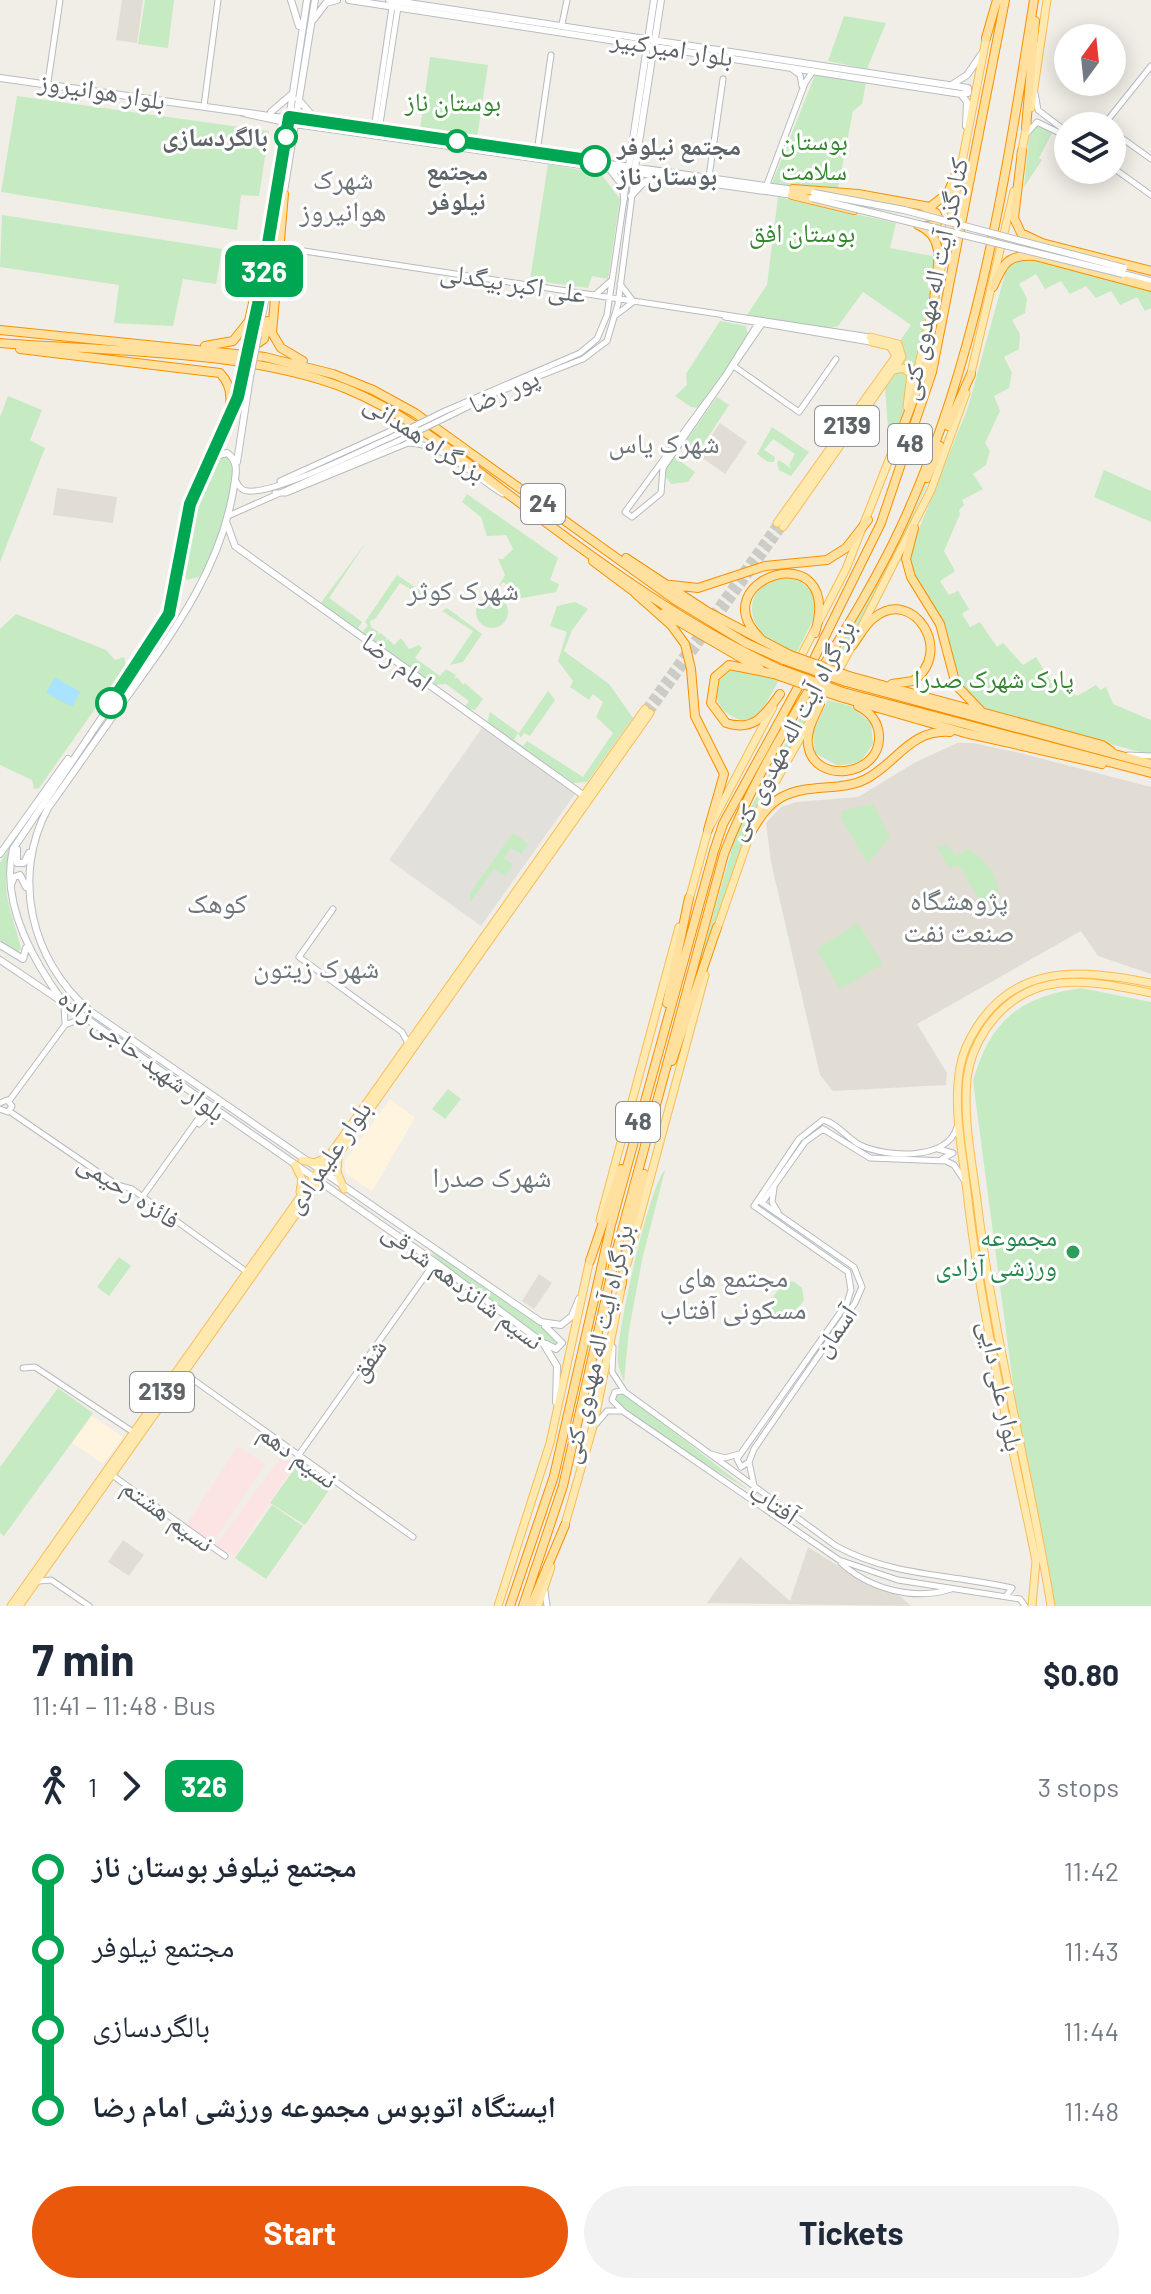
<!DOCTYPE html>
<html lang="en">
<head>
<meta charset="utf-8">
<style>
  :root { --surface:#fff; --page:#f2f2f3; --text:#1f2937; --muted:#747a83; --accent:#ea580c }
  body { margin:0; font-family:Barlow,"Noto Naskh Arabic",sans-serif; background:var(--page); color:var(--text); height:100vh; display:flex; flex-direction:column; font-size:30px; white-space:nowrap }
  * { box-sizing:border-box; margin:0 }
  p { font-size:26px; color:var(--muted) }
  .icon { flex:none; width:44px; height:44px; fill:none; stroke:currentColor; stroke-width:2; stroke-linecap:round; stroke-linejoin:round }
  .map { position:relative; height:1606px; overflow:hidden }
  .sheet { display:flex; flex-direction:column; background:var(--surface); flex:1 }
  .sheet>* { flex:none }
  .badge { padding:0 16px; border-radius:12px; font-size:28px; line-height:52px }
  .needle { width:52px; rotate:15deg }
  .fabs { position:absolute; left:1054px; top:24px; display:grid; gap:16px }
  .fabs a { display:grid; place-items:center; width:72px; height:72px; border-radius:50%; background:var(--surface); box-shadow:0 4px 20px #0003; font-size:40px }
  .map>.badge { position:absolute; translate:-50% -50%; box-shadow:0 0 0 4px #fff }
  .legs { display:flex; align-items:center; gap:12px; height:88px; padding:0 32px; font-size:26px }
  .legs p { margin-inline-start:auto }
  .head { display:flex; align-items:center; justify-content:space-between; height:136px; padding:0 32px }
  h1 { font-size:44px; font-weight:700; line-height:60px }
  .primary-button { display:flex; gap:16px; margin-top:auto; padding:16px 32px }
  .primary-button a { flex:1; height:92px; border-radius:48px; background:var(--accent); color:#fff; font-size:32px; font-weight:700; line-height:92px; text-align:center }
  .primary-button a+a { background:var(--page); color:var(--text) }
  ul { padding:0 32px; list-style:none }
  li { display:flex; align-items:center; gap:28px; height:80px; font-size:30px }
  li i { display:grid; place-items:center; width:12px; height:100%; margin:0 10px; background:currentColor }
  li i::after { content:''; width:20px; height:20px; margin:-10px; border:6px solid; border-radius:50%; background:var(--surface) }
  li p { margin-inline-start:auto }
  li:first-child i { background:linear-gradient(#0000 50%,currentColor 0) }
  li:last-child i { background:linear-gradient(currentColor 50%,#0000 0) }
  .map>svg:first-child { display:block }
  .commercial { fill:#fff4de }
  .industrial { fill:#e2e0db }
  .education { fill:#e1ddd5 }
  .medical { fill:#fde4e4 }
  .green { fill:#c6eac2 }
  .water { fill:#a9e3ff }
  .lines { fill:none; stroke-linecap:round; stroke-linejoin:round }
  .primary-tunnel { stroke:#ccccc7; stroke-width:7; stroke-dasharray:7 3.5; stroke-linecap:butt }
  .tertiary-casing { stroke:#b7babe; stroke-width:7 }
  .secondary-casing { stroke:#b8bcc1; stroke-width:8 }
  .primary-casing { stroke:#fbbc56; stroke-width:9 }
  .trunk-casing { stroke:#f89000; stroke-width:10 }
  .tertiary { stroke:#fff; stroke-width:5 }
  .secondary { stroke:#fff; stroke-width:6 }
  .primary { stroke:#ffe9ae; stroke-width:7 }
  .trunk { stroke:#ffe09f; stroke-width:8 }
  .tertiary-bridge-casing { stroke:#b7babe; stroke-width:7; stroke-linecap:butt }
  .secondary-bridge-casing { stroke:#b8bcc1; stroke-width:8; stroke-linecap:butt }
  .trunk-bridge-casing { stroke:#f89000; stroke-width:10; stroke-linecap:butt }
  .tertiary-bridge { stroke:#fff; stroke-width:5 }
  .secondary-bridge { stroke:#fff; stroke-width:6 }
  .trunk-bridge { stroke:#ffe09f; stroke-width:8 }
  .line-1-casing { stroke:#fff; stroke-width:18 }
  .line-1 { stroke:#00a651; stroke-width:12 }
  .stop-1-dot { fill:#fff; stroke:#00a651; stroke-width:4 }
  .leisure-dot { fill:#2e9e5b; stroke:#fff; stroke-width:3 }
  .labels { text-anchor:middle; stroke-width:6; stroke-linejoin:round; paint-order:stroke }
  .shield { fill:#fff; stroke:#8e9295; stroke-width:2 }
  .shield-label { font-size:24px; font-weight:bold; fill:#5e6468 }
  .street-label { font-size:26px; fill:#5e6468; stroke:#fff }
  .park-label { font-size:26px; fill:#34862f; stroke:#fff }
  .stop-label { font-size:26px; font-weight:bold; fill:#5e6468; stroke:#fff; text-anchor:end }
  .leisure-label { font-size:26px; fill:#27864d; stroke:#fff; text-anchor:end }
  .neighbourhood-label { font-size:28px; fill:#6f767a; stroke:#fff }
</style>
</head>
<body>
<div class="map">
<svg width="1151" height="1606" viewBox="0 0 1151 1606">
  <rect width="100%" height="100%" fill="#f1eee7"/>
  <path class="commercial" d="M390,1099L415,1118L372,1191L346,1174L344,1162Z
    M92,1416L123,1437L103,1464L72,1443Z"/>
  <path class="industrial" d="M482,728L575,794L481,926L389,860Z"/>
  <path class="education" d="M122,0H143L137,43L116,40Z
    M720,423L747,442L725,474L698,455Z
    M57,488L117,497L113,523L53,515Z
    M957,743H973L1020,753L1151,787V974L1098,956L1081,931L917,1024L947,1073L946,1085L833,1091L820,1075L771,862L766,823L781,807L797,802L858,797L916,762Z
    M539,1274L552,1283L534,1309L522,1301Z
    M123,1540L144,1555L129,1576L108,1562Z
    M808,1547L867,1584L900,1596L911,1606L707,1603L740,1557L790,1601Z"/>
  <path class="medical" d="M238,1446L265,1464L213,1542L186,1525Z
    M283,1454L296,1463L234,1557L216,1545Z"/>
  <path class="green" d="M145,0H174L168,48L138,44Z
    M844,16L886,23L867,69L828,61Z
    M430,57L488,65L477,138L420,130Z
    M815,75L866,83L862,104L853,111L838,188L771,186Z
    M17,96L269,131L259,196L241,195L237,230L1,192Z
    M1041,126L1052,133L1039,158L1042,160L1024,187L1029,137L1033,128Z
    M548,164L601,174L620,199L608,279L592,276L588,288L530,280Z
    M778,197L896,223L890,248L937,257L930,307L913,379L899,367L905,351L899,342L911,325L863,292L838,326L825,329L747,315L767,285Z
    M2,215L222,249L216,284L183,279L173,326L114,323L119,285L0,267Z
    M1019,258L1039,260L1151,288V308L1145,311L1137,297L1120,305L1111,291L1096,298L1086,286L1070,294L1061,281L1045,289L1036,274L1019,284L1027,298L1025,313L1012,320L1020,334L1019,349L1004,357L1012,373L1009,388L994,396L1000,411L985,443L990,451L986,465L973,474L983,489L962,500L964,505L959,510L960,514L944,551L955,571L940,581L949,595L958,591L969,609L962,614L970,627L980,622L997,647L1003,643L1023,665L1036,657L1050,680L1055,678L1077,696L1096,685L1100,690L1106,687L1113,704L1151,720V755L984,710L959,687L945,629L912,570L909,554L968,407L1007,267Z
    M720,321L746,326L748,337L699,408L691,407L675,396L687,385L686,374Z
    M899,370L908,372L907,398L895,443L889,441L885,388Z
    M8,396L42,410L30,440L45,448L0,562V417Z
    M717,397L729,405L697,454L684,444Z
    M959,402C928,493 885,576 839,661L830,663L917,505Z
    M772,427L809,452L791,476L779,470L777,463L779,460L792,469L789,465L795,454L773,439L764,450L775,457L774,462H768L757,454Z
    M226,456C246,475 214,557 199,577L187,580C169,563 200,462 226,456Z
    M674,457L695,472L688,482L671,484L663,473Z
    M1104,470L1151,491V522L1094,497Z
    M467,494L558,558L550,580L559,584L556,592L517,599V592L503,582L497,589L505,575L498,559H503L513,549L506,535L487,536L481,517L462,502Z
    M367,541L329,598L362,622L358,628L363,632L368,625L365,622L397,575L433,599L431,604V601L400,583L375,619L370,621L371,627L379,632L377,635L380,633L387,638L385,641L388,639L394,645L401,638L409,649L419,645L422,648L415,658L440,676L446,669L456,675L454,679L457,677L463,685L465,683L483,699L475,710L464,708L469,701L446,684L435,685L320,604Z
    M790,578L801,582L815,594L814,618L797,652C749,649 729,581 790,578Z
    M476 612a16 16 0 1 1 32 0a16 16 0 1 1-32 0Z
    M575,602L588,609L572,630L564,651L609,684L633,718L587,782L573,783L487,723L490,712L519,733L548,691L555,700L530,736L524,733L521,738L518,733L514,740L523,746L527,741L583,777L613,733L596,717L603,702L593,694L589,700L570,687L573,681L558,661L567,632L550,626L557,606Z
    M447,608L482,634L463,662L450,665L473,631L442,611Z
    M16,614L106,650L115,660L124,657L126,665L39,788L34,789L32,780L0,765V629Z
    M732,669L779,680L759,716L743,721C722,713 712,704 719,681Z
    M815,690L821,692L749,825L675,1049L736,834Z
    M828,700L851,706L871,723L873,744L860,762L838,766L815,753L813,731Z
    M873,804L890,837L868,864L841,818V811Z
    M513,833L528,844L521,854L511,848L504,858L513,865L505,876L494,869L470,903V893Z
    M11,845C0,895 9,901 21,948L18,953L0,940V863Z
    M946,845L956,855L969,849C985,861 999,874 999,896L973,910L970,906L979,900L960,867H948L937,846Z
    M858,923L883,964L840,989L816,949Z
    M1081,988L1151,1002V1606H1054L1018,1422L973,1081C990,1021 1019,997 1081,988Z
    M448,1089L461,1099L445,1119L432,1109Z
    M665,1170L642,1260L629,1330L624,1382C622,1376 619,1370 618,1364C614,1341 650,1182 665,1170Z
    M430,1250L497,1293L559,1340L557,1345C541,1343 435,1263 430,1250Z
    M119,1257L131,1266L109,1296L97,1287Z
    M785,1281L794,1282L802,1288L804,1300L790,1319L780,1320L770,1313V1301Z
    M58,1388L93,1413L4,1536L0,1533V1467Z
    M615,1393H623L750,1491L665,1440L615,1402Z
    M298,1464L331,1487L305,1525L270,1503Z
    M272,1505L303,1526L266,1579L235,1558Z"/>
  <path class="water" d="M55,677L80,692L72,707L46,693Z"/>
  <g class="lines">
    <path class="primary-tunnel" d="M645,709L777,523
      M650,713L783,527"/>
    <defs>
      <path id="tertiary" d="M562,24L567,0
        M792,69L800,75L802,86
        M48,82L60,0
        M1035,93L1038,110L1068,133
        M204,106L218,0
        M1103,126L1151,66
        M374,129L392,7
        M379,130L398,7
        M1112,131L1151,159
        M1027,133L1037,122L1068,137
        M537,152L551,55
        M1112,167L1151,195
        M709,177L723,79
        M766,187L805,83L813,71
        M280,258L285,252L304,251L870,337
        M620,284L633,301
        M595,295L611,281
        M616,315L633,302
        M725,317L870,342
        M760,320L725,376L625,512L632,517L661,493L663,468L764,321
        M735,367L799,412L836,359
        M445,411L580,353L597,339L607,315L628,172
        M449,416L496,393L583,359L607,341L618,304L635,172
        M235,479C238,485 241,491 248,491C276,494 364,449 394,436
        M280,481L397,428H406L411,432L408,443
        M275,493H286L408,443C443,443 474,477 503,494
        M228,516L398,441
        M1128,755L1151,756
        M333,909L299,957L402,1032L408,1043
        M64,1003L65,1024
        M9,1101L65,1025L83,1018
        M0,1103L7,1100L12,1106L8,1112L0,1109
        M9,1111L117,1185L132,1189L247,1272
        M823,1120C837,1123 847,1138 860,1145C885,1157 947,1162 957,1127
        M199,1124L208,1114H220
        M823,1129L870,1158L946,1161L954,1165L964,1180
        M938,1149L953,1153L942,1159
        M774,1188L772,1202L778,1212
        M143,1196L201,1115L198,1099
        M762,1203L805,1142L823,1129
        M613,1347L612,1372L625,1392L836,1546C893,1577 951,1574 1012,1588L1006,1596
        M23,1368L35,1367L133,1432
        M184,1373L413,1537
        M623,1391L615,1392L612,1400L624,1412L839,1560L898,1580L1020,1599L1025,1606
        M596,1424L607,1411H623
        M711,1454L725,1458L739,1454
        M298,1456L435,1262
        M749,1462L741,1467L737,1459L847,1303L851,1290L848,1272L754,1206L799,1139L823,1120
        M112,1475L225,1556
        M750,1497L755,1490L749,1462L754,1449L855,1303L862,1287L854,1267L758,1200
        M841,1563C870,1589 914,1601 951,1589
        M39,1581L51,1580L89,1606
        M545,1591L547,1606"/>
      <path id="secondary" d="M291,0L299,26
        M349,0L961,94L967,102L966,126
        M389,0L968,88V93L961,94
        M314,19L326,3L337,0
        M0,78L794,190
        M953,84L967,75L983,52
        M298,99L316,120
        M271,112L292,94
        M243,113L295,124L793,195
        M629,166L654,0
        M635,168L661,0
        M612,172L623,186L624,198
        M278,192L307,0
        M631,196L642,184L659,175
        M283,198L315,0
        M1123,274L1151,281
        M253,333L266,262
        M258,336L276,249
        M229,421L243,376
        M237,462L250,377
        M205,469L215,456L227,453C239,461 236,474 234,486C221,572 168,639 119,708C95,741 72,775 48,808C11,877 31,961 90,1011L541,1322L561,1325L572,1316L579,1299
        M196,486C178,532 183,583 163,627L13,849C0,903 33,961 64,1003L435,1262L543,1343L557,1366L556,1402
        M227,524L235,546L583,795
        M17,849V863H24L29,853
        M0,854L68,759
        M11,885L14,877L20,875L26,887
        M0,945L23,959L26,948
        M0,960L58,999
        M545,1326L562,1343L556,1349L546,1344"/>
      <path id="primary" d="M1031,108L1047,0
        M1021,155L1027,124
        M941,269L987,34
        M894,370L903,368L911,374L907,407
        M970,377L1014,191
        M912,393L935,297
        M777,523L896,356L890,346L872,342
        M783,527L902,357L898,344L870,337
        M862,626L931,490L966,393
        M798,662L846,569L900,432
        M836,675L853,644
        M689,900L708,830L773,707
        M716,932L757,814L810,721
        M338,1157L337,1172L344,1189
        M302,1160L314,1163L324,1159
        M295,1165L302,1179L300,1192
        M600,1220L679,927
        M627,1264L705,975
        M564,1528L594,1423L622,1284
        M11,1606L645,709
        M19,1606L650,713
        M498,1606L550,1443L590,1259
        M538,1606L551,1567
        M1032,1606L1036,1561C1011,1438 981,1316 967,1192C963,1156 955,1119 958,1083C959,1067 963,1051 971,1037C1011,962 1080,969 1151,983
        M1051,1606C1029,1470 993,1337 977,1200C972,1162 963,1118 967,1079C969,1062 976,1044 986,1029C1028,967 1089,980 1151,993"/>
      <path id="trunk" d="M986,38L997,0
        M1026,128L1035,21
        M1022,151L1014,218L1021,233L1042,243L1151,271
        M793,189L858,194L930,207L948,193L960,164
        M284,194L272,333L281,348L303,361
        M792,195L854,210
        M924,207L936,213L939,220L935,225L925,226
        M918,225C950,238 935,274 934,302
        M993,287C1003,264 1007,254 1035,256L1151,287
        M248,326V339L258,343L264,339L268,321
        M0,330L265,357L333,374L373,390L415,413L675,600L746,643L784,660
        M0,343C106,351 249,350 347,389C415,417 469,466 528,509C605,567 689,627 777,668
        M205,346L233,341L249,321L278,191
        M20,349L220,373C252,406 201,452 195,488
        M948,426L971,374
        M900,435L933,347
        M927,478L940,446
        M914,528L906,559L911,577L940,624L956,685L980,710
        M626,558L708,612L790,655
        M593,561L637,594
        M671,585L698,588L765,566L827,560L846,548L868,520
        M635,593L671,625L685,644L691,669L695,716L724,774L708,830
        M664,613L760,669
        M761,639C698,579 845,531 815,633
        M852,646C859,637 865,624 875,617C913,587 955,652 913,681L892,684
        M810,667L881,523L932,372L1005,0
        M774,674L729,665L715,677L711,703L726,723C754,732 765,715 780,694
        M849,676L1102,745L1111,751
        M846,682L1151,764
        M843,692L1151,773
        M840,697L965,733L1102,764
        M820,704C814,717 806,731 808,745C814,786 882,776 879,735C878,721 870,712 858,706
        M750,834C759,819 767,805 782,797C808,783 841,792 866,779C897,763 910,729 950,732
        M667,1003L689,898
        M672,1061L717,927
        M590,1261L621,1169
        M621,1287L630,1229L644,1174
        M510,1606L554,1476L611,1225L714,851L723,824L803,678
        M523,1606L563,1486L617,1249L724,854C767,740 847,641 899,531C978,363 1005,181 1034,0
        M531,1606L565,1525"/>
    </defs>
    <use href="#tertiary" class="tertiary-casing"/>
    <use href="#secondary" class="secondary-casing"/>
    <use href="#primary" class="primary-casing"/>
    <use href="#trunk" class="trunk-casing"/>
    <use href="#tertiary" class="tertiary"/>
    <use href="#secondary" class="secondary"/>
    <use href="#primary" class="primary"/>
    <use href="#trunk" class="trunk"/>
    <defs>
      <path id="tertiary-bridge" d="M394,436L445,411
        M398,441L449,416"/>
      <path id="secondary-bridge" d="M814,193L904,210L1124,268
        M812,198L1123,274
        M243,376L253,333
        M250,377L258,336"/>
      <path id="trunk-bridge" d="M790,655L849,676
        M784,660L846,682
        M777,668L843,692
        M774,674L840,697"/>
    </defs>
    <use href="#tertiary-bridge" class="tertiary-bridge-casing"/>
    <use href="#secondary-bridge" class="secondary-bridge-casing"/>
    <use href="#trunk-bridge" class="trunk-bridge-casing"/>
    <use href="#tertiary-bridge" class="tertiary-bridge"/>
    <use href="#secondary-bridge" class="secondary-bridge"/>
    <use href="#trunk-bridge" class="trunk-bridge"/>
  </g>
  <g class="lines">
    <defs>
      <path id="line-1" d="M111,703L169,614L190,504L238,397L258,304L289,117L595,161"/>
    </defs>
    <use href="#line-1" class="line-1-casing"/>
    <use href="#line-1" class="line-1"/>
  </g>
  <g class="stop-1-dot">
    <circle cx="286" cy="137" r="10"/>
    <circle cx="457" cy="141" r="10"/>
    <circle cx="595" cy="161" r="14"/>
    <circle cx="111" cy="703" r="14"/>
  </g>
  <circle class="leisure-dot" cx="1073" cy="1252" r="8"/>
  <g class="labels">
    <g class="shield">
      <rect x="815" y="406" width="64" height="40" rx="6"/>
      <rect x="888" y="424" width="44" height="40" rx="6"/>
      <rect x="521" y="484" width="44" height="40" rx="6"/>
      <rect x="616" y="1102" width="44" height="40" rx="6"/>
      <rect x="130" y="1372" width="64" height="40" rx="6"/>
    </g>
    <g class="shield-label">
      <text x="847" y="434">2139</text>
      <text x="910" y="452">48</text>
      <text x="543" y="512">24</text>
      <text x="638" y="1130">48</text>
      <text x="162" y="1400">2139</text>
    </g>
    <g class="street-label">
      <text transform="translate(672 48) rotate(9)" y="9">بلوار امیرکبیر</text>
      <text transform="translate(102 91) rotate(9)" y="9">بلوار هوانیروز</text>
      <text transform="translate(934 279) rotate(-78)" y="9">کنارگذر آیت اله مهدوی کنی</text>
      <text transform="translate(513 283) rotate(9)" y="9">علی اکبر بیگدلی</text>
      <text transform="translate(504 391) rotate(-24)" y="9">پور رضا</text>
      <text transform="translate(425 438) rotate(33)" y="9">بزرگراه همدانی</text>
      <text transform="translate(397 662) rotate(36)" y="9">امام رضا</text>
      <text transform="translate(791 730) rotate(-62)" y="9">بزرگراه آیت اله مهدوی کنی</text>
      <text transform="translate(142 1055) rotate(37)" y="9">بلوار شهید حاجی زاده</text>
      <text transform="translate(328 1157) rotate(-55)" y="9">بلوار علیمرادی</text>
      <text transform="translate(129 1191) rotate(33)" y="9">فائزه رحیمی</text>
      <text transform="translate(463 1286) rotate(37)" y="9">نسیم شانزدهم شرقی</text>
      <text transform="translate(835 1331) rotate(-55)" y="9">آسمان</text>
      <text transform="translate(597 1344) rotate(-77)" y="9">بزرگراه آیت اله مهدوی کنی</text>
      <text transform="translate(368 1360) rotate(-56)" y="9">شفق</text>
      <text transform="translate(1001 1386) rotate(78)" y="9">بلوار علی دایی</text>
      <text transform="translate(298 1456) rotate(36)" y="9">نسیم دهم</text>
      <text transform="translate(774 1503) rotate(35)" y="9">آفتاب</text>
      <text transform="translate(168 1515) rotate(36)" y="9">نسیم هشتم</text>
    </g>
    <g class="park-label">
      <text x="453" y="111">بوستان ناز</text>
      <text x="814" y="150">بوستان<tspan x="814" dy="30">سلامت</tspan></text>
      <text x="802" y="242">بوستان افق</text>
      <text x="994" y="688">پارک شهرک صدرا</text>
    </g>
    <g class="stop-label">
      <text x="268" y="146">بالگردسازی</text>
      <text x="617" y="155" text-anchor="start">مجتمع نیلوفر<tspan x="617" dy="30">بوستان ناز</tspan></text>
      <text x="457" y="180" text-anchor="middle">مجتمع<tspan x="457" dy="30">نیلوفر</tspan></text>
    </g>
    <g class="leisure-label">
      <text x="1057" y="1246">مجموعه<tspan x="1057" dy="30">ورزشی آزادی</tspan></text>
    </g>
    <g class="neighbourhood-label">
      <text x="343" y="189">شهرک<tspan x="343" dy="32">هوانیروز</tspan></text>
      <text x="664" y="453">شهرک یاس</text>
      <text x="463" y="600">شهرک کوثر</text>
      <text x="959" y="910">پژوهشگاه<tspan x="959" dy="32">صنعت نفت</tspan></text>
      <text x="217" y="913">کوهک</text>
      <text x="316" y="978">شهرک زیتون</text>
      <text x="492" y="1187">شهرک صدرا</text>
      <text x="733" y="1287">مجتمع های<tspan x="733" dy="32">مسکونی آفتاب</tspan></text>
    </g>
  </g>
</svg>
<div class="fabs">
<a><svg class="needle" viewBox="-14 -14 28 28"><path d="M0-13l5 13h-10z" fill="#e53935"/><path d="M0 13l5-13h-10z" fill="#747a83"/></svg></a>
<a><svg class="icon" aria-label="layers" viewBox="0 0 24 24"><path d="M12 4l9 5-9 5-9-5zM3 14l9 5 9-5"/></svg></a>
</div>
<b class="badge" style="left:264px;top:271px;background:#00a651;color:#fff">326</b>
</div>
<section class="sheet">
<div class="head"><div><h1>7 min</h1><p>11:41 – 11:48 · Bus</p></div><b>$0.80</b></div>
<div class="legs"><svg class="icon" aria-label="walk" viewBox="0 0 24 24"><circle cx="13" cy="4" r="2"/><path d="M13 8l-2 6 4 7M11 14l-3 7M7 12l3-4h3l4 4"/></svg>1<svg class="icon" aria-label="forward" viewBox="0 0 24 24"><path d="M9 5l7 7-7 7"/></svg><b class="badge" style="background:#00a651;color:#fff">326</b><p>3 stops</p></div>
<ul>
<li><i style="color:#00a651"></i><b>مجتمع نیلوفر بوستان ناز</b><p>11:42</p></li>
<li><i style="color:#00a651"></i><span>مجتمع نیلوفر</span><p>11:43</p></li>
<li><i style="color:#00a651"></i><span>بالگردسازی</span><p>11:44</p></li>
<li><i style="color:#00a651"></i><b>ایستگاه اتوبوس مجموعه ورزشی امام رضا</b><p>11:48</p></li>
</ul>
<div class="primary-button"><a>Start</a><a>Tickets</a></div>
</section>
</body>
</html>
